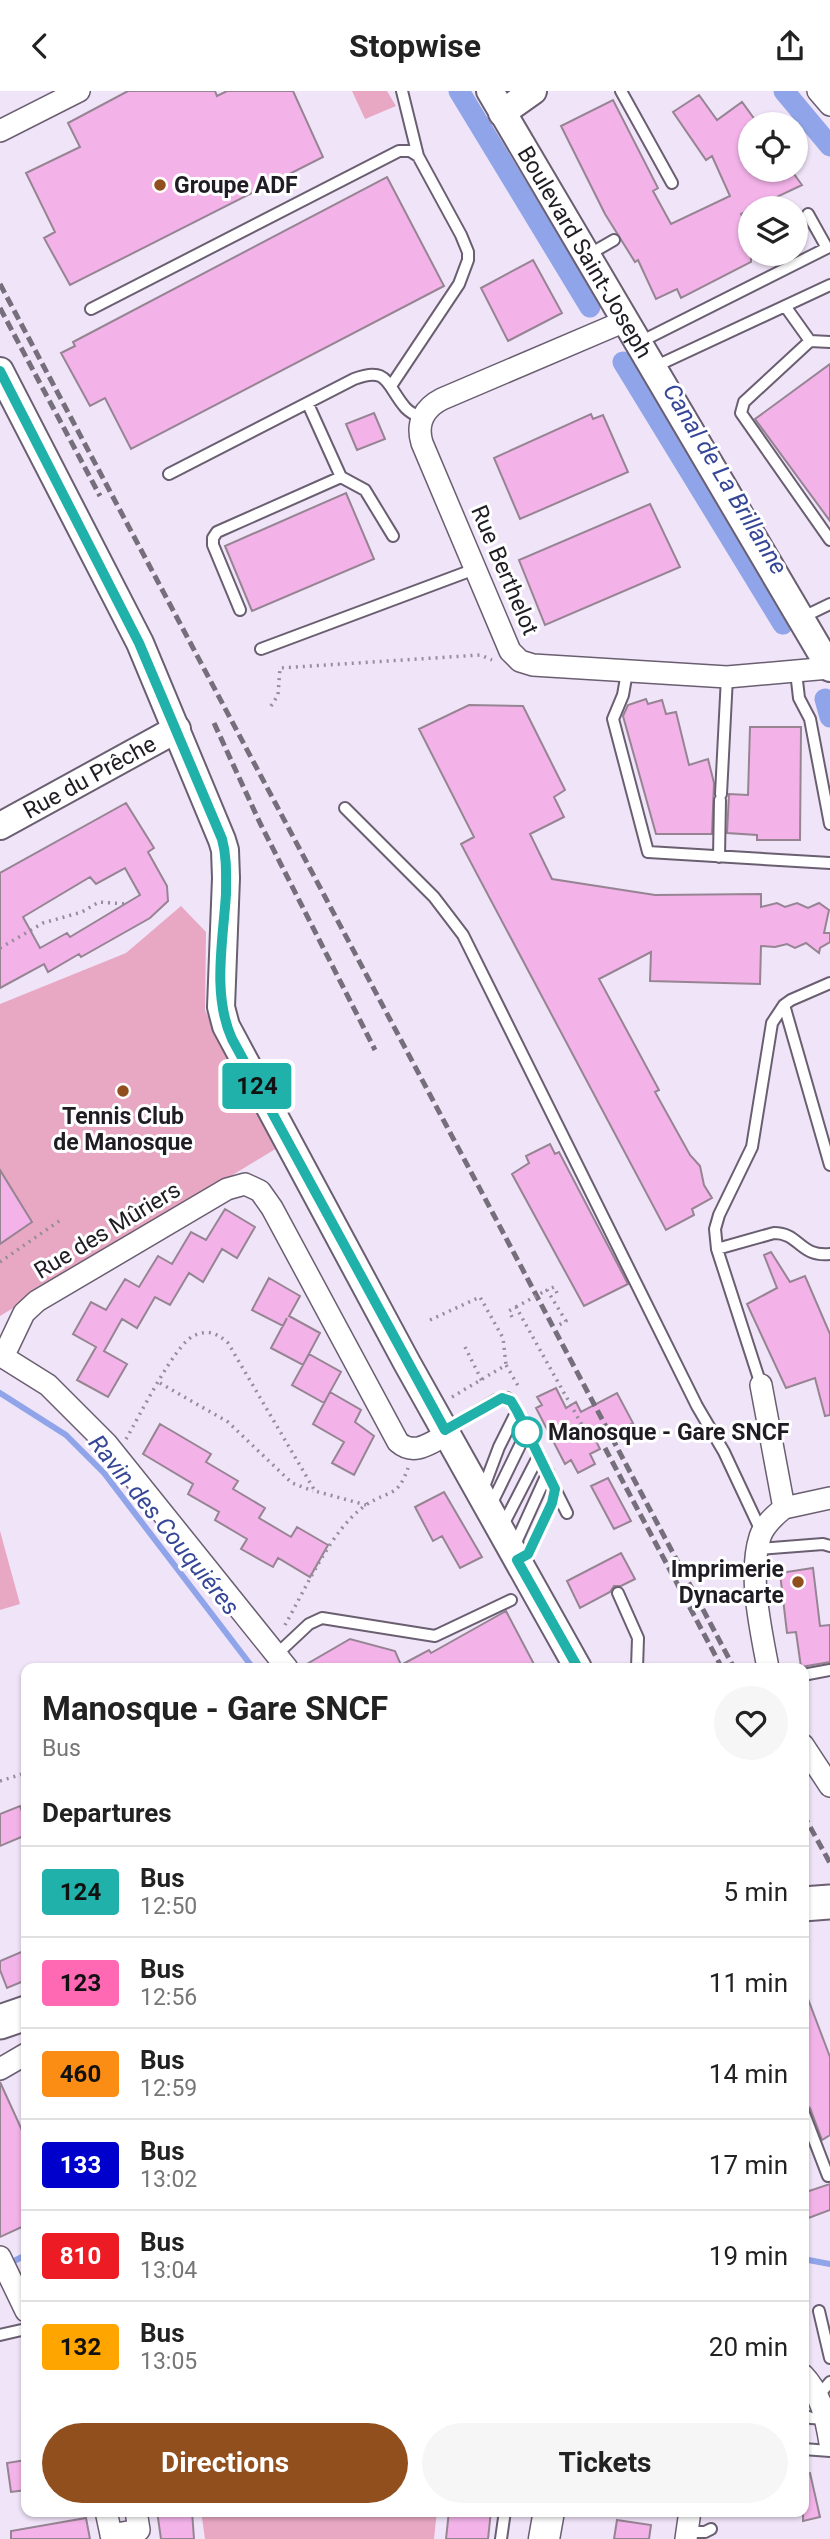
<!DOCTYPE html>
<html lang="en">
<head>
<meta charset="utf-8">
<style>
  :root { --surface:#fff; --page:#f6f6f6; --text:#222; --muted:#767676; --line:#e0e0e0; --accent:#914f1d }
  body { margin:0; font-family:Roboto,sans-serif; background:var(--page); color:var(--text); height:100vh; display:flex; flex-direction:column; font-size:26px; white-space:nowrap }
  * { box-sizing:border-box; margin:0 }
  p { font-size:23px; color:var(--muted) }
  .icon { flex:none; width:38px; height:38px; fill:none; stroke:currentColor; stroke-width:2; stroke-linecap:round; stroke-linejoin:round }
  .map { position:relative; flex:1; overflow:hidden }
  .panel { position:absolute; left:21px; top:1572px; width:788px; height:854px; display:flex; flex-direction:column; background:var(--surface); border-radius:14px; box-shadow:0 2px 5px #0004 }
  .panel>* { flex:none }
  .badge { padding:0 14px; border-radius:5px; font-size:24px; line-height:46px }
  .buttons { position:absolute; left:738px; top:21px; display:grid; gap:14px }
  .buttons a { display:grid; place-items:center; width:70px; height:70px; border-radius:50%; background:var(--surface); box-shadow:0 2px 5px #0004; font-size:35px }
  .map>.badge { position:absolute; translate:-50% -50%; box-shadow:0 0 0 4px #fff }
  h2 { padding:0 21px; font-size:26px; line-height:63px }
  .round { display:grid; place-items:center; flex:none; width:74px; height:74px; border-radius:37px; background:var(--page) }
  .head { display:flex; align-items:center; justify-content:space-between; height:119px; padding:0 21px }
  h1 { font-size:33px; font-weight:700; line-height:52px }
  .primary-button { display:flex; gap:14px; margin-top:auto; padding:14px 21px }
  .primary-button a { flex:1; height:80px; border-radius:42px; background:var(--accent); color:#fff; font-size:28px; font-weight:700; line-height:80px; text-align:center }
  .primary-button a+a { background:var(--page); color:var(--text) }
  ul { padding:0; list-style:none }
  li { display:flex; align-items:center; gap:21px; height:91px; padding:0 21px; border-top:2px solid var(--line) }
  li div { flex:1 }
  li b { display:block; font-size:26px }
  li em { font-style:normal }
  li .badge { min-width:77px; font-weight:700; text-align:center }
  header { display:flex; justify-content:space-between; align-items:center; height:91px; padding:0 21px; background:var(--surface); font-size:32px; font-weight:700 }
  .map>svg:first-child { display:block }
  .green { fill:#e8a8c3 }
  .lines { fill:none; stroke-linecap:round; stroke-linejoin:round }
  .stream { stroke:#90a4e9; stroke-width:6 }
  .canal { stroke:#90a4e9; stroke-width:21 }
  .building { fill:#f3b3e9; stroke:#968493; stroke-width:2; fill-rule:evenodd }
  .service-casing { stroke:#6a5f71; stroke-width:14 }
  .minor-casing { stroke:#6a5f71; stroke-width:24 }
  .tertiary-casing { stroke:#6a5f71; stroke-width:30 }
  .secondary-casing { stroke:#6a5f71; stroke-width:33 }
  .primary-casing { stroke:#6a5f71; stroke-width:37 }
  .path { stroke:#968d9c; stroke-width:3.5; stroke-dasharray:2 5; stroke-linecap:butt }
  .service { stroke:#fff; stroke-width:10 }
  .minor { stroke:#fff; stroke-width:21 }
  .tertiary { stroke:#fff; stroke-width:26 }
  .secondary { stroke:#fff; stroke-width:30 }
  .primary { stroke:#fff; stroke-width:33 }
  .rail { stroke:#756e7b; stroke-width:5; stroke-dasharray:10 5; stroke-linecap:butt }
  .path-bridge { stroke:#968d9c; stroke-width:3.5; stroke-dasharray:2 5; stroke-linecap:butt }
  .line-casing { stroke:#fff; stroke-width:16 }
  .line { stroke:#20b2aa; stroke-width:10 }
  .poi-dot { fill:#914f1d; stroke:#fff; stroke-width:2.5 }
  .stop-dot { fill:#fff; stroke:#20b2aa; stroke-width:3.5 }
  .labels { text-anchor:middle; stroke-width:6; stroke-linejoin:round; paint-order:stroke }
  .poi-label { font-size:23px; font-weight:bold; fill:#201c23; stroke:#fff; text-anchor:start }
  .street-label { font-size:23px; fill:#201c23; stroke:#fff }
  .stop-label { font-size:23px; font-weight:bold; fill:#201c23; stroke:#fff; text-anchor:start }
  .water-label { font-size:24px; font-style:italic; fill:#364697; stroke:#fff }
</style>
</head>
<body>
<header><svg class="icon" aria-label="back" viewBox="0 0 24 24"><path d="M15 5l-7 7 7 7"/></svg>Stopwise<svg class="icon" aria-label="share" viewBox="0 0 24 24"><path d="M12 15V3M7 8l5-5 5 5M5 13v7h14v-7"/></svg></header>
<div class="map">
<svg width="830" height="2448" viewBox="0 0 830 2448">
  <rect width="100%" height="100%" fill="#f0e4f9"/>
  <path class="green" d="M352,0H387L396,15L365,28Z
    M181,815L206,841L205,919L215,942L277,1057L0,1225V913L126,862Z
    M0,1440L20,1513L0,1519Z
    M201,2420H437L434,2448H205Z"/>
  <g class="lines">
    <path class="stream" d="M0,1302L66,1344L104,1382L253,1577
      M803,2168L830,2173
      M8,2173L26,2164"/>
    <path class="canal" d="M459,0L590,216
      M784,0L830,55
      M623,271L783,533
      M825,608L830,626"/>
  </g>
  <path class="building" d="M128,0H215L217,5L227,0H293L323,66L70,194L44,147L55,141L26,82L80,56L68,32Z
    M699,4L717,29L742,11L758,33H751V79H791L802,94L741,123L751,143V171L681,207L677,198L656,208L638,169L635,171L605,123L561,35L613,9L658,97L653,100L671,133L730,105L712,65L706,69L673,21Z
    M387,86L444,195L131,358L105,307L90,315L61,262L75,255L73,251Z
    M533,169L562,222L508,250L481,197Z
    M830,273V430L755,328Z
    M374,322L385,348L357,359L346,333Z
    M591,323L593,328L603,324L628,381L520,428L494,367Z
    M346,402L374,468L252,520L225,455Z
    M650,413L680,476L545,534L519,469Z
    M646,608L648,613L662,609L666,623L676,621L689,674L708,668L714,692L712,743H656L623,625L628,614Z
    M469,614L523,615L565,699L554,706L564,726L530,743L552,788L655,804L761,803V816L777,812L785,816L797,812L808,817L819,812L829,819L824,842H830V851L820,857L819,862L806,852L795,857L787,853L775,856L761,855L760,893L650,890L651,861L599,888L659,999L655,1001L690,1064L700,1075L704,1094L712,1107L692,1118L694,1124L666,1139L461,753L474,746L419,638Z
    M750,636H801L800,749H757V744L727,742L729,703L748,704Z
    M126,712L154,757L148,761L167,795L168,810L150,827L81,866L79,863L48,881L44,873L0,897V782ZM125,777L140,804L70,846L67,842L40,857L23,826L90,786L96,793Z
    M550,1053L555,1063L559,1061L628,1193L584,1215L512,1083L529,1072L526,1065Z
    M0,1079L32,1131L0,1153Z
    M225,1118L255,1136L237,1167L222,1158L203,1191L189,1182L170,1214L155,1206L137,1237L122,1228L104,1260L127,1273L108,1306L77,1289L96,1256L73,1243L91,1211L106,1219L125,1188L139,1196L158,1165L172,1173L191,1141L206,1149Z
    M771,1161L790,1191L805,1185L830,1243V1324L825,1325L815,1287L786,1297L747,1213L777,1197L764,1164Z
    M269,1187L300,1205L289,1225L320,1242L303,1274L271,1257L287,1227L283,1235L252,1219Z
    M309,1263L341,1281L324,1312L292,1294Z
    M556,1297L566,1317L576,1311L581,1321L617,1302L633,1332L597,1352L600,1358L590,1363L595,1373L578,1382L571,1369L565,1373L536,1317L542,1314L537,1306Z
    M330,1301L361,1319L355,1331L374,1345L354,1384L332,1372L344,1351L313,1333Z
    M160,1333L211,1363L206,1371L238,1390L233,1398L265,1417L259,1427L291,1446L297,1436L328,1454L310,1486L278,1467L273,1476L241,1458L247,1448L215,1429L219,1421L188,1403L193,1393L143,1363Z
    M608,1387L631,1430L614,1438L591,1395Z
    M444,1401L482,1466L460,1477L442,1445L433,1450L415,1416Z
    M621,1462L635,1488L621,1495H614L610,1501L580,1517L567,1490Z
    M813,1477L820,1535L830,1534V1571L801,1576L796,1541L787,1542L780,1482Z
    M506,1520L536,1577H300L350,1548L395,1560L401,1574L429,1559L431,1562Z
    M20,1715L26,1731V1744L0,1755V1723Z
    M26,1859V1889L7,1897L0,1879V1870Z
    M803,1900H805L830,1966V2044L822,2049L810,2017L803,2012Z
    M0,1991L26,2048V2134L0,2146Z
    M830,2093V2119L803,2129V2102Z
    M26,2369V2399L11,2401L7,2372Z
    M810,2382L820,2426L803,2430V2383Z
    M157,2420H192L194,2448H161Z
    M449,2420H491L488,2448H446Z
    M86,2427L90,2448H11V2440Z
    M617,2429L651,2434L649,2448H614Z"/>
  <g class="lines">
    <defs>
      <path id="service" d="M402,0L418,65
        M621,0L672,92
        M588,164L614,149
        M785,215L810,250L744,311L741,322L830,449
        M91,218L399,60H410L418,65L461,144L468,161V169L459,193L391,295
        M810,250L830,251
        M638,252L827,157L808,123
        M652,277L830,194
        M308,313L341,386L365,399L393,445
        M169,383L354,288C388,275 386,293 404,315C408,321 416,324 422,328
        M240,519L213,454V447L217,441L341,386
        M801,527L830,513
        M261,558L475,478
        M627,581L623,604L613,628L648,761L830,772
        M796,581L799,607L810,628L830,733
        M721,703L727,586
        M345,717L434,806L463,844L697,1315L724,1361L762,1442
        M719,766L720,709
        M784,914L830,1074
        M717,1158L774,1142C800,1142 799,1166 830,1163
        M761,1294L717,1158L715,1138L719,1124L752,1056L772,932L784,914L791,909L830,892
        M445,1339L496,1309L507,1307L511,1310L567,1422
        M482,1401L499,1356L517,1320
        M490,1416L527,1340
        M502,1436L539,1364
        M513,1458L548,1381
        M758,1458L823,1453L830,1455
        M519,1468L528,1463L552,1412L555,1398
        M618,1502L638,1547L637,1577
        M277,1563L309,1533L322,1527L435,1545L511,1509
        M803,1584L830,1579
        M803,2020L828,2085
        M819,2220L830,2267
        M0,2244L26,2238
        M818,2305L830,2291
        M803,2324L811,2327L826,2328
        M803,2358L830,2360
        M687,2441H705L711,2438
        M501,2448L505,2420"/>
      <path id="minor" d="M818,0L830,14
        M0,40L79,0
        M625,230L442,308C424,317 416,332 422,352L510,560L520,570L533,574L727,586L830,577
        M0,1264L48,1294L107,1353L287,1577
        M3,1266L24,1222L37,1210L227,1098L245,1093L260,1100L272,1117L398,1351C415,1366 431,1351 448,1343
        M761,1294L784,1417C774,1425 764,1434 760,1446C748,1484 761,1539 768,1577
        M784,1417L830,1407
        M803,1654L830,1695
        M0,1978L26,1963
        M0,2166L26,2220
        M803,2284C821,2303 826,2327 830,2352
        M106,2420L112,2448
        M111,2444L139,2439L136,2420
        M686,2448L690,2420"/>
      <g id="tertiary">
        <path id="s1" d="M490,0L830,577"/>
        <path d="M502,22L533,0"/>
        <path d="M0,280L140,552L222,749L225,759L226,787L221,916L226,935L407,1272L578,1577"/>
        <path id="s2" d="M0,735L177,638"/>
      </g>
      <path id="secondary" d="M544,2448L549,2420"/>
      <path id="primary" d="M803,1813L830,1811
        M0,1931L26,1922"/>
    </defs>
    <use href="#service" class="service-casing"/>
    <use href="#minor" class="minor-casing"/>
    <use href="#tertiary" class="tertiary-casing"/>
    <use href="#secondary" class="secondary-casing"/>
    <use href="#primary" class="primary-casing"/>
    <path class="path" d="M271,615L278,604L280,577L480,564L492,569
      M0,857L43,832L82,821L99,811L127,813
      M0,1171L62,1128
      M557,1202L554,1196L547,1199L566,1230L559,1234
      M512,1226L509,1220L516,1216L582,1334L577,1337
      M430,1229L480,1206L503,1247L506,1274
      M465,1256L482,1290
      M160,1292L228,1331L292,1392L313,1400
      M452,1306L506,1274L520,1298
      M126,1348C139,1326 174,1255 193,1245C208,1238 217,1242 228,1252L315,1400L366,1414
      M285,1534C306,1497 332,1437 366,1414C390,1398 397,1408 408,1377
      M0,1690L26,1682"/>
    <use href="#service" class="service"/>
    <use href="#minor" class="minor"/>
    <use href="#tertiary" class="tertiary"/>
    <use href="#secondary" class="secondary"/>
    <use href="#primary" class="primary"/>
    <path class="rail" d="M0,193L734,1577
      M0,217L100,405
      M214,632L260,732L375,959
      M605,1357L722,1577
      M803,1723L830,1772"/>
    <path class="path-bridge" d="M516,1216L547,1199"/>
  </g>
  <g class="lines">
    <defs>
      <path id="line" d="M0,280L139,552L222,748C227,766 226,784 226,803C223,850 212,904 232,948L445,1339L502,1307L511,1310L517,1320L555,1398L552,1412L528,1463L517,1469L578,1577"/>
    </defs>
    <use href="#line" class="line-casing"/>
    <use href="#line" class="line"/>
  </g>
  <g class="poi-dot">
    <circle cx="160" cy="94" r="7"/>
    <circle cx="123" cy="1000" r="7"/>
    <circle cx="798" cy="1491" r="7"/>
  </g>
  <circle class="stop-dot" cx="527" cy="1341" r="14"/>
  <g class="labels">
    <g class="poi-label">
      <text x="174" y="102">Groupe ADF</text>
      <text x="123" y="1033" text-anchor="middle">Tennis Club<tspan x="123" dy="26">de Manosque</tspan></text>
      <text x="784" y="1486" text-anchor="end">Imprimerie<tspan x="784" dy="26">Dynacarte</tspan></text>
    </g>
    <g class="street-label">
      <text dy="8" stroke="none"><textPath href="#s1" startOffset="187">Boulevard Saint-Joseph</textPath></text>
      <text transform="translate(505 479) rotate(67)" y="8">Rue Berthelot</text>
      <text dy="8" stroke="none"><textPath href="#s2" startOffset="102">Rue du Prêche</textPath></text>
      <text transform="translate(107 1139) rotate(-31)" y="8">Rue des Mûriers</text>
    </g>
    <g class="stop-label">
      <text x="548" y="1349">Manosque - Gare SNCF</text>
    </g>
    <g class="water-label">
      <text transform="translate(725 388) rotate(59)" y="8">Canal de La Brillanne</text>
      <text transform="translate(164 1434) rotate(51)" y="8">Ravin des Couquiéres</text>
    </g>
  </g>
</svg>
<div class="buttons">
<a><svg class="icon" aria-label="locate" viewBox="0 0 24 24"><circle cx="12" cy="12" r="6"/><path d="M12 2v4M12 18v4M2 12h4M18 12h4"/></svg></a>
<a><svg class="icon" aria-label="layers" viewBox="0 0 24 24"><path d="M12 4l9 5-9 5-9-5zM3 14l9 5 9-5"/></svg></a>
</div>
<b class="badge" style="left:257px;top:995px;background:#20b2aa;color:#111">124</b>
<section class="panel">
<div class="head"><div><h1>Manosque - Gare SNCF</h1><p>Bus</p></div><a class="round"><svg class="icon" aria-label="heart" viewBox="0 0 24 24"><path d="M12 20l-8-8c-3-5 5-10 8-4 3-6 11-1 8 4z"/></svg></a></div>
<h2>Departures</h2>
<ul>
<li><span class="badge" style="background:#20b2aa;color:#111">124</span><div><b>Bus</b><p>12:50</p></div><em>5 min</em></li>
<li><span class="badge" style="background:#ff69b4;color:#111">123</span><div><b>Bus</b><p>12:56</p></div><em>11 min</em></li>
<li><span class="badge" style="background:#fb8d15;color:#111">460</span><div><b>Bus</b><p>12:59</p></div><em>14 min</em></li>
<li><span class="badge" style="background:#0000cd;color:#fff">133</span><div><b>Bus</b><p>13:02</p></div><em>17 min</em></li>
<li><span class="badge" style="background:#ed1c24;color:#fff">810</span><div><b>Bus</b><p>13:04</p></div><em>19 min</em></li>
<li><span class="badge" style="background:#ffa500;color:#111">132</span><div><b>Bus</b><p>13:05</p></div><em>20 min</em></li>
</ul>
<div class="primary-button"><a>Directions</a><a>Tickets</a></div>
</section>
</div>
</body>
</html>
